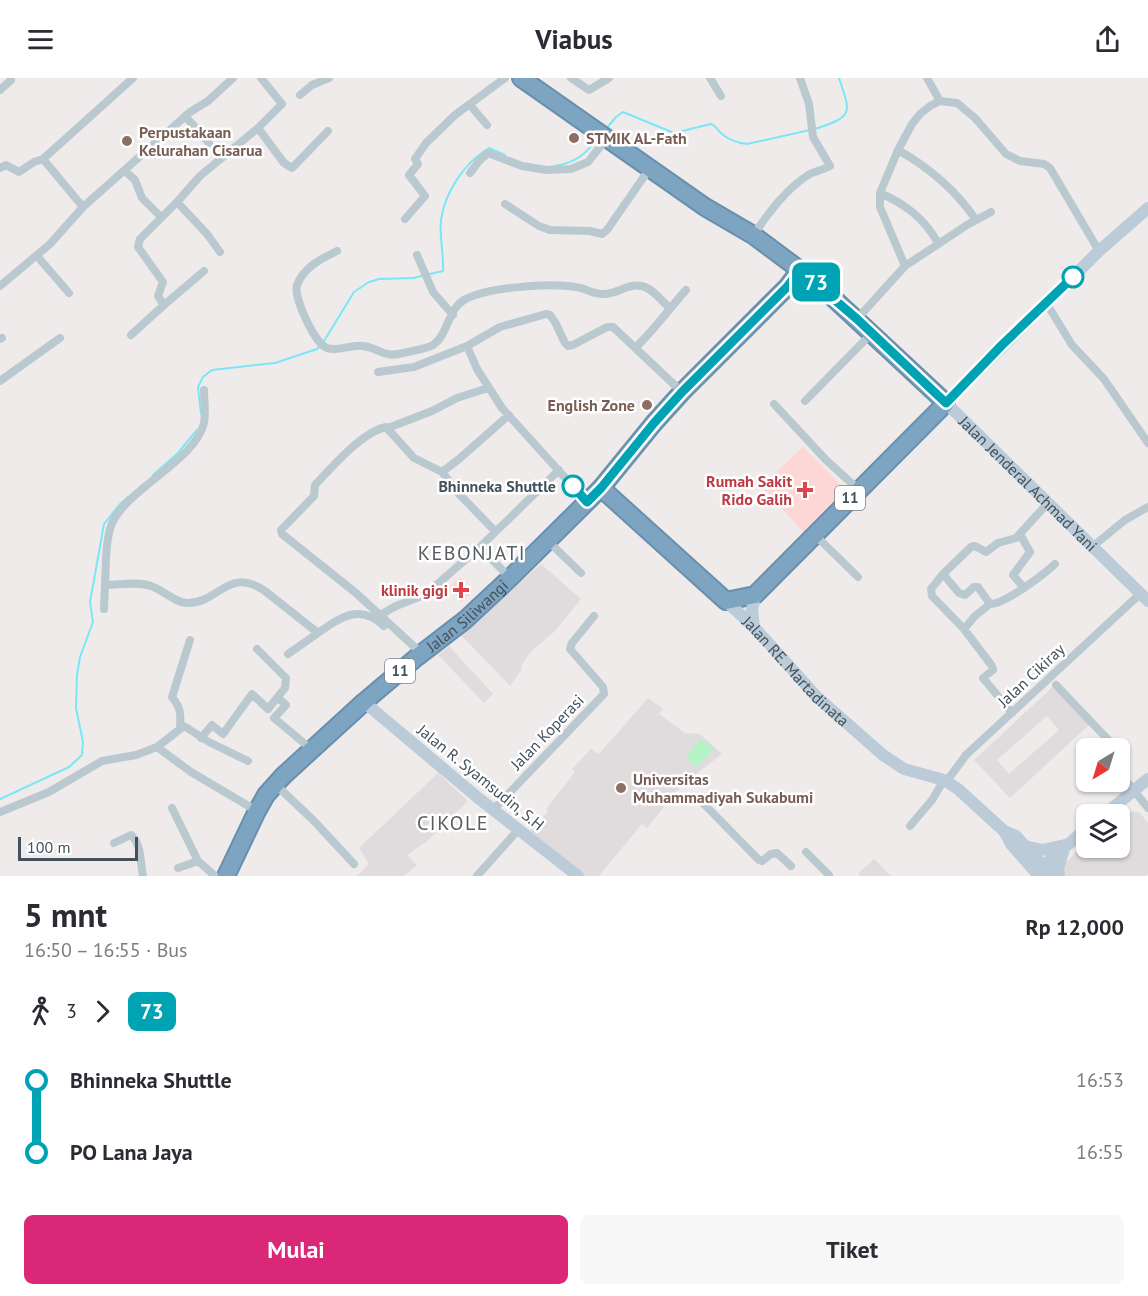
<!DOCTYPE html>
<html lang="id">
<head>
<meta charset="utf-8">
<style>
  :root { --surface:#fff; --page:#f7f7f7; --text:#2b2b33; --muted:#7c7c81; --accent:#db2777 }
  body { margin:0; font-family:"PT Sans",sans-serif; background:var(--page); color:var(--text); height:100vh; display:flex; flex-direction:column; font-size:22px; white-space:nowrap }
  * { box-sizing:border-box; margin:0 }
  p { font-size:20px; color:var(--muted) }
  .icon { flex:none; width:33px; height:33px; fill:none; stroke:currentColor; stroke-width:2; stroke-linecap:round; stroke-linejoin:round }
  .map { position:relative; height:798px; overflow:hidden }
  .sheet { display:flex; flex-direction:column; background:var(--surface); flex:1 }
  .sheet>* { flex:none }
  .badge { padding:0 12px; border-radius:9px; font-size:21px; line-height:39px }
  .needle { width:39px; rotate:218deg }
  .tools { position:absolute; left:1076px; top:660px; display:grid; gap:12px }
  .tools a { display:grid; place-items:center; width:54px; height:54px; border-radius:9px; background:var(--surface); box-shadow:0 2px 4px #0004; font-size:30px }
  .scale { position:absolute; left:18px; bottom:15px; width:120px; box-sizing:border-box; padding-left:6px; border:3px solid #42515b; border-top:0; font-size:16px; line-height:21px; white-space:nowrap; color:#42515b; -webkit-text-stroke:4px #fff; paint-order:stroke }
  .map>.badge { position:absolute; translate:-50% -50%; box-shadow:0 0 0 3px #fff }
  .legs { display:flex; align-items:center; gap:9px; height:66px; padding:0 24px; font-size:20px }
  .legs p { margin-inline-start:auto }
  .head { display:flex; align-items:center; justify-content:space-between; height:102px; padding:0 24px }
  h1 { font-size:33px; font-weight:600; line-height:45px }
  .primary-button { display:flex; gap:12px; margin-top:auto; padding:12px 24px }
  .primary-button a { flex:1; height:69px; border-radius:9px; background:var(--accent); color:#fff; font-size:24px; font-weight:600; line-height:69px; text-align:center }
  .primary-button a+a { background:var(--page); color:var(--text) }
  ul { padding:0 24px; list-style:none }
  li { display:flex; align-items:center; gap:21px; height:72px; font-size:22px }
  li i { display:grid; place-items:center; width:9px; height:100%; margin:0 8px; background:currentColor }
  li i::after { content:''; width:15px; height:15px; margin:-8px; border:4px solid; border-radius:50%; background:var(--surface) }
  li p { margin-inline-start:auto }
  li:first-child i { background:linear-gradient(#0000 50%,currentColor 0) }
  li:last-child i { background:linear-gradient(currentColor 50%,#0000 0) }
  header { display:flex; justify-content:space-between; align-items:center; height:78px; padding:0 24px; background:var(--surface); font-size:27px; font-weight:600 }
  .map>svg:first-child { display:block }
  .education { fill:#e0dcdd; fill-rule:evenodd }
  .medical { fill:#fdd7d6 }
  .green { fill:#b3f3c6 }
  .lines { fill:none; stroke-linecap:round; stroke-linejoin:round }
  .stream { stroke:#7ae6f6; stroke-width:2 }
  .highway-casing { stroke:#688fad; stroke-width:20 }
  .street { stroke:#bac8d0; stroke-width:8 }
  .secondary { stroke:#bbcbd8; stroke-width:12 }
  .highway { stroke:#7da4c1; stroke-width:16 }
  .line-1-casing { stroke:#fff; stroke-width:14 }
  .line-1 { stroke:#00a3b4; stroke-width:9 }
  .education-dot { fill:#8d6e63; stroke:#fff; stroke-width:2 }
  .stop-1-dot { fill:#fff; stroke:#00a3b4; stroke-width:3 }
  .health-dot { fill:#e0444e; stroke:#fff; stroke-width:2 }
  .labels { text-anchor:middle; stroke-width:5; stroke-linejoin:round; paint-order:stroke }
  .shield { fill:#fff; stroke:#7b858c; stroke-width:1.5 }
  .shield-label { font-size:15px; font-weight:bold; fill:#42515b }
  .education-label { font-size:16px; font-weight:bold; fill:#785e54; stroke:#fff; text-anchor:start }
  .health-label { font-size:16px; font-weight:bold; fill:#be3a42; stroke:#fff; text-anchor:end }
  .street-label { font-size:16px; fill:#42515b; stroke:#fff }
  .stop-label { font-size:16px; font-weight:bold; fill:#42515b; stroke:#fff; text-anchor:end }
  .quarter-label { font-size:20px; letter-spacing:1.5px; fill:#585d61; stroke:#fff }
</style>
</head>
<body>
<header><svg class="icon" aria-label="menu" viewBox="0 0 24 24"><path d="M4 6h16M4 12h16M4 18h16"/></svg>Viabus<svg class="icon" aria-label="share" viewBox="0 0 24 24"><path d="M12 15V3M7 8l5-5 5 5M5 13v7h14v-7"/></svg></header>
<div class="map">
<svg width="1148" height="798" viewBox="0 0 1148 798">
  <rect width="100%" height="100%" fill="#efebeb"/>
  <path class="education" d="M541,486L581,521L555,553L530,575L521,588L522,591L510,608L461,557Z
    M449,568L493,616L484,625L438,577Z
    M1055,607L1090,646L1010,720L974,682ZM1047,638L1059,652L1009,696L997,682Z
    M648,620L663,631L659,636L685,655L700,656L722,676L686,704L674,716L647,750L642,746L599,798H584L529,754L537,742L540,743L548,734L546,731L575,694L572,691L591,671L599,676Z
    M438,695L468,723L427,763L407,777L417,787L404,798H357L369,786L359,770Z
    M1130,733L1140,735L1148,745V796L1145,798H1063L1064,786L1086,765V770H1119V740Z
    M874,781L891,798H861L858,796Z"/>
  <path class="medical" d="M803,369L849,415L807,458L761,408Z
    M460,499L472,515L461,524L449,509Z"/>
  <path class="green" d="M701,661L714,671L697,689L685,679Z"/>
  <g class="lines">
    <path class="stream" d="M606,51L616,39L623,34L674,55L711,46C717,48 717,52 722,56C729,62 739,65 747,66L810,52
      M815,51C854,38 851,36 839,0
      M554,88C575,85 585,77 598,60
      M324,263L354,214L369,204L379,201L413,200L443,193C444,176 439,157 441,142C445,114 464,85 489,70L505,77
      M201,336L198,309L203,299L212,292L275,285L317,271L320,268
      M153,397L177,376L197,352
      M0,721L69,689L82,677L83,664L76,630L77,597L80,579L93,544L90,524L104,446L120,426L128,419"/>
    <defs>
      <g id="highway">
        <path d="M521,0L705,129L753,157L816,204L946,325L755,517L726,523L601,410"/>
        <path id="s3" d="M226,798L257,733L266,717L283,698L364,624L417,579L465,542L510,500L601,410L654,345L682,314L787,209L800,192"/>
      </g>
    </defs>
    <use href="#highway" class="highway-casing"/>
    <path class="street" d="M571,0L589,12L609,0
      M710,0L721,18
      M927,0L940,23
      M0,12L11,2
      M300,17L312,7L329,0
      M470,27L487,47
      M185,38L209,65
      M258,50L284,85L292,90L328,53
      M898,72C930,90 955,111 976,142
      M0,90L6,87L19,94L34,84L43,81
      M125,93L135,102L142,120L161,139
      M470,95L479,83L488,75L522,88L547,92L571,91L588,84L607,60
      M880,115C905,126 924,140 938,165
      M177,124L207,156L220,174
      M505,126L539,148L550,152L590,153L602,156L607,152L650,90
      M83,129L190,34L208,23L233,0
      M405,141L425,118L409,97L418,86L415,81L426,65L455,37L505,0
      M753,157C769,135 785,112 808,97C815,93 823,92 830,88L813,59L809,26L800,0
      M337,173C321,181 304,189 297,207C293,219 315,266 327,270C338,274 352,266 363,268C375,269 385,279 398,276C407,274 426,271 433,267C448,257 448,231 464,222C487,209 550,205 576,209C585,210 593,216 602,216C616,217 628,205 641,208C652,209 662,224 670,230
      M417,177L433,214L453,237
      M37,178L69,215
      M905,188L967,147L991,134
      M0,208L50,166L83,129L43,81L133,0
      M1047,226L1072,267L1104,301L1148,365
      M164,227L204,193
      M857,241L905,188L880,129V115L898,72L912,46L920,36L930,28L940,23L957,25L975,40L1006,76L1020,83L1044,86L1050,90L1099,173
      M131,257L164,227L158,218L163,204L138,169L140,161L177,124L200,98L258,50L282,26L261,0
      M0,261L2,260
      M467,268L477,291L502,330L587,424
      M635,270C654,252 669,231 686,212
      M378,294L414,289L467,268L500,249L546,236L550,237L555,244L565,265L568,268L573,267L607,249H613L682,314
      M0,303L60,260
      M805,323L872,255
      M774,326L827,383L858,411
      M388,350L432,333L457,320L488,310
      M442,394L459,381L509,337
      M814,456L858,499
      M1020,456L1030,474L1013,497L1024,510
      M548,463L581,495
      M480,469L510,500
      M1092,469L1125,442L1148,429
      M943,496L959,515L965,517L974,509H978L990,526
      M105,507C106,490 105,459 113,443C132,408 196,381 204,345C206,334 204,322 204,312
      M104,531L105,507C119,507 137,503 151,508C163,512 175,525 188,525C219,525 228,488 265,513L318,555C341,539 360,525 384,548
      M380,537L396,528L424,517L434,509L480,469L559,392
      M964,551L975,538L990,526C1005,526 1043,497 1055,486
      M421,575L356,515L282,456L281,452L314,418L315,407C332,389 362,354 386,349L414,380L442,394L459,416L495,453
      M288,576L318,555
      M1056,607L1116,670
      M278,620L286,627L274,640L311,671
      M1012,635L983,600L993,592L992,588L964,551L932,518L931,511L943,496L971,469L975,468L986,474L998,465L1016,460L1047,426
      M180,650C181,636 181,630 172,619L190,562
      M201,660L212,647L223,656L252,616L268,631L285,610L286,600L257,571
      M157,669L184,648L209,664L248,683
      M1119,673L1123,677L1119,681
      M1119,694L1148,730
      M946,704L966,677L1140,516
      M275,706L314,743L354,786
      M700,722L759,782L762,783L771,776L777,775L791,788
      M172,730L198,783L215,798
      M493,732L604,616L603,609L570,571L572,565L594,538
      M0,734L49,714L102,683L136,677L157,669L191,694L257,733
      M910,748L932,722L944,702
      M114,765L131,757C142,767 140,784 143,798
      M806,774L829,797
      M178,790L198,783
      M477,798L518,752"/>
    <g class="secondary">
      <path id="s1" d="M1148,130L1099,173L946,325L1148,523"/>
      <path id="s2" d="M726,523L754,549L817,619L883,677L904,691L944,702L958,711L1004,753L1016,758L1052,798"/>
      <path d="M754,549L752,532L755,517"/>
      <path d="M364,624L477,719L578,798"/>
      <path d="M1105,736L1148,701"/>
      <path d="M1004,753L1011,766L1039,798"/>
      <path d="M1025,768L1042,772L1065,767"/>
      <path d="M1036,794L1086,751"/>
      <path d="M1059,798L1058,790L1064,771"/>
    </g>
    <use href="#highway" class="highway"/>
  </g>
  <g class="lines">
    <defs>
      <path id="line-1" d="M573,408L587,424L601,410L654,345L682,314L787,209L800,192L857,241L946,325L1002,267L1073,199"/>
    </defs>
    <use href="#line-1" class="line-1-casing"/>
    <use href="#line-1" class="line-1"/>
  </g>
  <g class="education-dot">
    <circle cx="574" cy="60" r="6"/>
    <circle cx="127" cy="63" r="6"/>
    <circle cx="647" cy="327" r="6"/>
    <circle cx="621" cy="710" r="6"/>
  </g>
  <g class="stop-1-dot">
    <circle cx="1073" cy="199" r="10"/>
    <circle cx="573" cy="408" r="10"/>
  </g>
  <g class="health-dot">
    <path d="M802 403h6v6h6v6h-6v6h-6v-6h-6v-6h6z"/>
    <path d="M458 503h6v6h6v6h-6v6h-6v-6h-6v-6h6z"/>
  </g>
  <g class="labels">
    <g class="shield">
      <rect x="835" y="408" width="30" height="24" rx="4.5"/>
      <rect x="385" y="581" width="30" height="24" rx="4.5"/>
    </g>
    <g class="shield-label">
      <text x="850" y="425">11</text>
      <text x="400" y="598">11</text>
    </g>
    <g class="education-label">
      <text x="139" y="60">Perpustakaan<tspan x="139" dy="18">Kelurahan Cisarua</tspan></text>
      <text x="586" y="66">STMIK AL-Fath</text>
      <text x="635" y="333" text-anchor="end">English Zone</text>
      <text x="633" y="707">Universitas<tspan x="633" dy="18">Muhammadiyah Sukabumi</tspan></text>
    </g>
    <g class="health-label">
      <text x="792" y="409">Rumah Sakit<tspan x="792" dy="18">Rido Galih</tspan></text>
      <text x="448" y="518">klinik gigi</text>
    </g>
    <g class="street-label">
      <text dy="6" stroke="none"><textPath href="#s1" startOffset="396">Jalan Jenderal Achmad Yani</textPath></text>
      <text dy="6" stroke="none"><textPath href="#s3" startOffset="360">Jalan Siliwangi</textPath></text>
      <text dy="6" stroke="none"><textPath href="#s2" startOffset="99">Jalan RE. Martadinata</textPath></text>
      <text transform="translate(1031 597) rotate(-43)" y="6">Jalan Cikiray</text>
      <text transform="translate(547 654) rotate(-46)" y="6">Jalan Koperasi</text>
      <text transform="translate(481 699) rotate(39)" y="6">Jalan R. Syamsudin, S.H</text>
    </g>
    <g class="stop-label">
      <text x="556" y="414">Bhinneka Shuttle</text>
    </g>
    <g class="quarter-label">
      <text x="472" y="482">KEBONJATI</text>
      <text x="453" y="752">CIKOLE</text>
    </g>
  </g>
</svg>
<div class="tools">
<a><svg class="needle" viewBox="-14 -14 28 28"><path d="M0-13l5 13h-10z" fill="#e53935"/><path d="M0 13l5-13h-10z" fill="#7c7c81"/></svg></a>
<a><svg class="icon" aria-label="layers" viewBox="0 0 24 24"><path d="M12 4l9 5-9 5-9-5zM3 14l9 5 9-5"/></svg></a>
</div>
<div class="scale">100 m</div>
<b class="badge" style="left:816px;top:204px;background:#00a3b4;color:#fff">73</b>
</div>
<section class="sheet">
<div class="head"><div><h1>5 mnt</h1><p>16:50 – 16:55 · Bus</p></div><b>Rp 12,000</b></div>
<div class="legs"><svg class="icon" aria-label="walk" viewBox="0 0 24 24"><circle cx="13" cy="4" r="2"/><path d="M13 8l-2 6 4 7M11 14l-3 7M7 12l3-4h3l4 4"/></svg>3<svg class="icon" aria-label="forward" viewBox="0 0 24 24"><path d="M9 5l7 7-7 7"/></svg><b class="badge" style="background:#00a3b4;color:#fff">73</b></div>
<ul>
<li><i style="color:#00a3b4"></i><b>Bhinneka Shuttle</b><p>16:53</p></li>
<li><i style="color:#00a3b4"></i><b>PO Lana Jaya</b><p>16:55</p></li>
</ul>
<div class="primary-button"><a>Mulai</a><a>Tiket</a></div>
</section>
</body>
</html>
